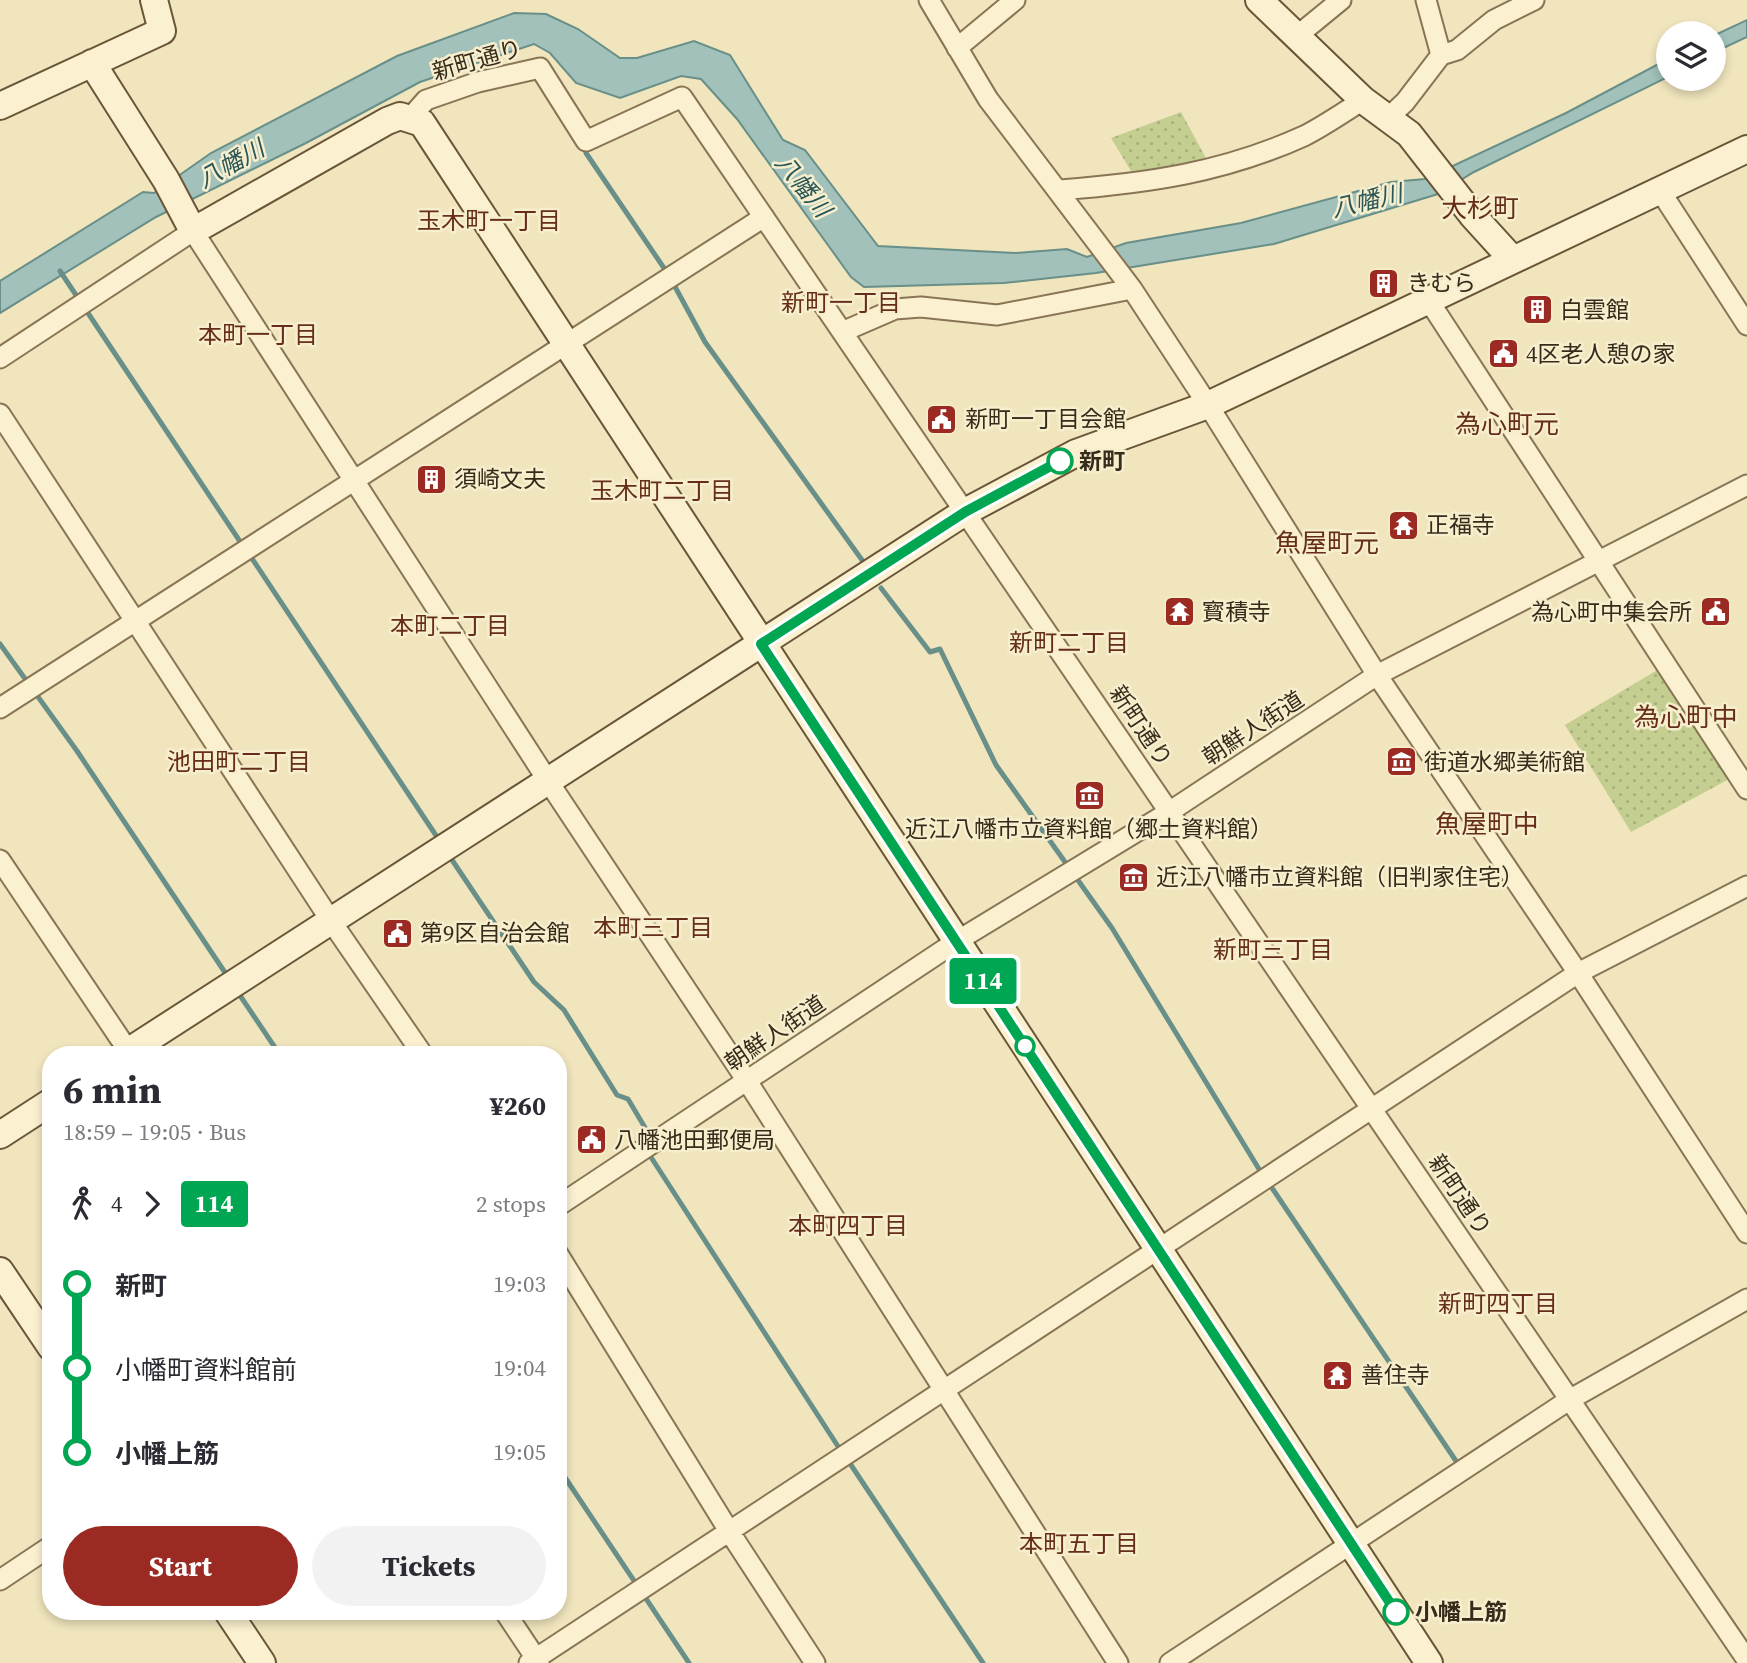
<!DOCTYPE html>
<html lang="en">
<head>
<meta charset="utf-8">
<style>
  :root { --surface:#fff; --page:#f2f2f3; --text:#2b2b33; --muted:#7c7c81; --accent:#9b2a22 }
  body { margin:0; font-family:"Source Serif 4","Noto Sans JP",serif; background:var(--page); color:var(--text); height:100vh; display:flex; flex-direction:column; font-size:26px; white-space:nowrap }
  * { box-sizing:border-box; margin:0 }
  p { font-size:23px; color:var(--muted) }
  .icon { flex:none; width:38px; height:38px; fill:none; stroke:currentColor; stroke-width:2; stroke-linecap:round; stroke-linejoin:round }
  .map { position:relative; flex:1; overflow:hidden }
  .drawer { position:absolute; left:42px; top:1046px; width:525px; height:574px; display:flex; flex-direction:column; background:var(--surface); border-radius:28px; box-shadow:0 4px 10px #0003 }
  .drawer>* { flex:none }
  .badge { padding:0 14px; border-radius:5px; font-size:24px; line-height:46px }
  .buttons { position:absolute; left:1656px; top:21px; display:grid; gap:14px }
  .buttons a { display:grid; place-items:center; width:70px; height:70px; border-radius:50%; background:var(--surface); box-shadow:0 4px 10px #0003; font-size:35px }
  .map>.badge { position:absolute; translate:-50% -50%; box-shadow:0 0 0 4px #fff }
  .legs { display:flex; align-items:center; gap:10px; height:77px; padding:0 21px; font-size:23px }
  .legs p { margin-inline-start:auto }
  .summary { display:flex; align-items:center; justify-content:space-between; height:119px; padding:0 21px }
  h1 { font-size:38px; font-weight:700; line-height:52px }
  .cta { display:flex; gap:14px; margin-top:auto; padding:14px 21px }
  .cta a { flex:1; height:80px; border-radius:42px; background:var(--accent); color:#fff; font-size:28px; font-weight:700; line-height:80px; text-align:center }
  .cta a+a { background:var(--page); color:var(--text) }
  ul { padding:0 21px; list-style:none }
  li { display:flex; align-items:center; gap:24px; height:84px; font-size:26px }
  li i { display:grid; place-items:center; width:10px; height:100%; margin:0 9px; background:currentColor }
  li i::after { content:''; width:18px; height:18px; margin:-9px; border:5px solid; border-radius:50%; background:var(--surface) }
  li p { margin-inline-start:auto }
  li:first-child i { background:linear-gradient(#0000 50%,currentColor 0) }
  li:last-child i { background:linear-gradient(currentColor 50%,#0000 0) }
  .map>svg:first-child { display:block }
  .park { fill:url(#park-dots) }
  .water { fill:#a1c1ba; stroke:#688f88; stroke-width:2 }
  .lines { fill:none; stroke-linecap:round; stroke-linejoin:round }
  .stream { stroke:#688f88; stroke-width:5 }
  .street-casing { stroke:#897555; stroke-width:23 }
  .secondary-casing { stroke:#6a5539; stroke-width:30 }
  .street { stroke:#fbf1d0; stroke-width:19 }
  .secondary { stroke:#fbf1d0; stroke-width:26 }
  .line-1-casing { stroke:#fff; stroke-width:16 }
  .line-1 { stroke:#00a651; stroke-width:10 }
  .stop-1-dot { fill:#fff; stroke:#00a651; stroke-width:3.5 }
  .labels { text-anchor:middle; stroke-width:5; stroke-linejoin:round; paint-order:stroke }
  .street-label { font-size:23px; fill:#372b1b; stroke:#f7eecd }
  .poi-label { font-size:23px; fill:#372b1b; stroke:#f7eecd; text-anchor:start }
  .stop-label { font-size:23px; font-weight:bold; fill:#372b1b; stroke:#f7eecd; text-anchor:start }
  .water-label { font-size:24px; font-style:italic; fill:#295758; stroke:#f7eecd }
  .neighbourhood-label { font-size:24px; fill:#662e18; stroke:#f7eecd }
  .quarter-label { font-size:26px; fill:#662e18; stroke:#f7eecd }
</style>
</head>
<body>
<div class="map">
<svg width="1747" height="1663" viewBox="0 0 1747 1663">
  <defs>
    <pattern id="park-dots" width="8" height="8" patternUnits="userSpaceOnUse" patternTransform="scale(1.75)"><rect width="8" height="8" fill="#c3ce90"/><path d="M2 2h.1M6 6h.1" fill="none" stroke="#a8b17c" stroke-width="1.8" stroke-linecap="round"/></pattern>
  </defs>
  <rect width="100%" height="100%" fill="#f0e5bd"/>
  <path class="park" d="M1181,112L1207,160L1180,167L1131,171L1111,138Z
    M1659,669L1731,778L1631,832L1565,725Z"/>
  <path class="water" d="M514,13L546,14L578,29L620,58H637L694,41L730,55L783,140L805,150L878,246L1015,253L1067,249L1087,257L1126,243L1241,223L1391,182L1425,179L1566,113L1668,59V77L1474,172L1438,194L1274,244L1096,273L1004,283L864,287L851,277L737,119L701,79L681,76L620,98L576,83L550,53L534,44L420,82L306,143L156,217L0,313V281L143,192L154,193L211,153L397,56Z
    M1747,20V37L1713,53V36Z"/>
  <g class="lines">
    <path class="stream" d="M586,153L668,274
      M60,271L243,546
      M673,283L705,342L862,560
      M249,554L441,843
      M881,588L930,652L940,649L996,765L1112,928L1262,1174
      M0,644L77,751L228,977
      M448,854L534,982L564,1010L617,1095L628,1099L647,1131V1141
      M237,991L280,1055
      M647,1151L841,1451
      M1268,1182L1456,1461
      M847,1459L983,1663
      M558,1467L689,1663"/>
    <defs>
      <path id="street" d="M929,0L988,99L1132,289L1208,405L1377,675L1578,973L1747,1233
        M1297,36L1341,0
        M957,48L1015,0
        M1441,55L1457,50L1494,20L1534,0
        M1389,117L1405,102L1441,55L1426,0
        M410,118L426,100L478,82L540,68L586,141L682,97L1747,1660
        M1659,189L1747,325
        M1060,190C1148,183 1222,173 1304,136C1324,126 1344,112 1363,100
        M1429,301L1747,789
        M842,332L895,309L921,307L997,315L1132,289
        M0,358L193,231L548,781L747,1081L1118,1663
        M0,414L331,921L423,1055
        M0,708L764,217
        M0,860L131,1055
        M558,1206L957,941L1169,812L1377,675L1747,485
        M558,1254L729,1531L815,1663
        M0,1580L51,1546
        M505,1612L539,1663
        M529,1663L1578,973L1747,886
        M1170,1663L1569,1400L1747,1299"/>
      <path id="secondary" d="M1259,0L1363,100L1409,134L1473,216L1513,260
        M92,63L166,180L193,231L387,121L400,116L422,123L1429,1663
        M0,106L162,31L154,0
        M123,1055L965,512L1076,453L1208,405L1747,149
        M0,1135L51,1102
        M0,1271L51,1347
        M228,1612L262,1663"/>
    </defs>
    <use href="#street" class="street-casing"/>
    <use href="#secondary" class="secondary-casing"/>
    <use href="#street" class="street"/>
    <use href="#secondary" class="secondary"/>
  </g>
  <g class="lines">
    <defs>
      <path id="line-1" d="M1060,461L965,512L761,644L1396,1612"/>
    </defs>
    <use href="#line-1" class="line-1-casing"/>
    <use href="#line-1" class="line-1"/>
  </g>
  <defs>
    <symbol id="building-square" viewBox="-11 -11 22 22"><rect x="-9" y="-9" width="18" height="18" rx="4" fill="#9b2a22" stroke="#f7eecd"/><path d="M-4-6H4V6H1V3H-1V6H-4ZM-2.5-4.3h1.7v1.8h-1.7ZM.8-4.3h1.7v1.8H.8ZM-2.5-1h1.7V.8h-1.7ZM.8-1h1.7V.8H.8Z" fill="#fff"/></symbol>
    <symbol id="civic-square" viewBox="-11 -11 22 22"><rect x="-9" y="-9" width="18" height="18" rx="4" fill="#9b2a22" stroke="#f7eecd"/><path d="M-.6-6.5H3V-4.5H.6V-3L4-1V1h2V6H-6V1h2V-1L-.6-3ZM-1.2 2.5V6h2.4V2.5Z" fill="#fff"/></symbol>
    <symbol id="temple-square" viewBox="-11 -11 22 22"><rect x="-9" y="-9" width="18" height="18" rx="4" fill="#9b2a22" stroke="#f7eecd"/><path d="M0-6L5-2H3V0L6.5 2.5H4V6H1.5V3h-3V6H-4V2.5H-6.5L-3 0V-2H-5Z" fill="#fff"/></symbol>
    <symbol id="museum-square" viewBox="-11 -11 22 22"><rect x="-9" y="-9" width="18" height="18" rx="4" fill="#9b2a22" stroke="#f7eecd"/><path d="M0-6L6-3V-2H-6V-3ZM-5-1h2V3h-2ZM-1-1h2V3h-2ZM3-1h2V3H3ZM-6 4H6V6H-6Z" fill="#fff"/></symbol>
  </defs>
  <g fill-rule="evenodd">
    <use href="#building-square" x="1366" y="266" width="35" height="35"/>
    <use href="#building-square" x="1520" y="292" width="35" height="35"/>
    <use href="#civic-square" x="1486" y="336" width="35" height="35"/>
    <use href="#civic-square" x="924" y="402" width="35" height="35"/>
    <use href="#building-square" x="414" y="462" width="35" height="35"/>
    <use href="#temple-square" x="1386" y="508" width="35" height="35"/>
    <use href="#temple-square" x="1162" y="594" width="35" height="35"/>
    <use href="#civic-square" x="1698" y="594" width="35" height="35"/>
    <use href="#museum-square" x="1384" y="744" width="35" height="35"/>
    <use href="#museum-square" x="1072" y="778" width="35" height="35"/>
    <use href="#museum-square" x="1116" y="860" width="35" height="35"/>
    <use href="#civic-square" x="380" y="916" width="35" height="35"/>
    <use href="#civic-square" x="574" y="1122" width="35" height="35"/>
    <use href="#temple-square" x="1320" y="1358" width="35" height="35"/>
  </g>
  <g class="stop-1-dot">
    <circle cx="1060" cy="461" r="12"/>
    <circle cx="1025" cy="1046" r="9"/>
    <circle cx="1396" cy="1612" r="12"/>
  </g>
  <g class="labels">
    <g class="street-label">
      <text transform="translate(477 60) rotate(-16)" y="8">新町通り</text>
      <text transform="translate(1141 726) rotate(56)" y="8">新町通り</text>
      <text transform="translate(1253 728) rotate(-33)" y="8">朝鮮人街道</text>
      <text transform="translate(775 1033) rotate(-34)" y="8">朝鮮人街道</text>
      <text transform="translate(1460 1195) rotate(56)" y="8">新町通り</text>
    </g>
    <g class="poi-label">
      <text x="1407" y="291">きむら</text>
      <text x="1560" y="318">白雲館</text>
      <text x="1526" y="362">4区老人憩の家</text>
      <text x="965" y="427">新町一丁目会館</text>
      <text x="454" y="487">須崎文夫</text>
      <text x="1426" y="533">正福寺</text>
      <text x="1202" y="620">寳積寺</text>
      <text x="1692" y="620" text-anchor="end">為心町中集会所</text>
      <text x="1424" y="770">街道水郷美術館</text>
      <text x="1089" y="837" text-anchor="middle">近江八幡市立資料館（郷土資料館）</text>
      <text x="1156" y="885">近江八幡市立資料館（旧判家住宅）</text>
      <text x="420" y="941">第9区自治会館</text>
      <text x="614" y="1148">八幡池田郵便局</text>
      <text x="1361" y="1383">善住寺</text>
    </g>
    <g class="stop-label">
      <text x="1079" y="469">新町</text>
      <text x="1415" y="1620">小幡上筋</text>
    </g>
    <g class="water-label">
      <text transform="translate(231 164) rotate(-29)" y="8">八幡川</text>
      <text transform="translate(803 186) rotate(51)" y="8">八幡川</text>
      <text transform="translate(1367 201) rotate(-13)" y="8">八幡川</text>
    </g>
    <g class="neighbourhood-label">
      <text x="489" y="229">玉木町一丁目</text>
      <text x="841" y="311">新町一丁目</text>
      <text x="258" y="343">本町一丁目</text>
      <text x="662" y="499">玉木町二丁目</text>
      <text x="450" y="634">本町二丁目</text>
      <text x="1069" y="651">新町二丁目</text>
      <text x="239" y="770">池田町二丁目</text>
      <text x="653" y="936">本町三丁目</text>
      <text x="1273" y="958">新町三丁目</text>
      <text x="848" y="1234">本町四丁目</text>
      <text x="1498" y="1312">新町四丁目</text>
      <text x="1079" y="1552">本町五丁目</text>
    </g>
    <g class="quarter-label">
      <text x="1480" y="217">大杉町</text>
      <text x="1507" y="433">為心町元</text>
      <text x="1327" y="552">魚屋町元</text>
      <text x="1686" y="726">為心町中</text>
      <text x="1487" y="833">魚屋町中</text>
    </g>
  </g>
</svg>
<div class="buttons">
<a><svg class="icon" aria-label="layers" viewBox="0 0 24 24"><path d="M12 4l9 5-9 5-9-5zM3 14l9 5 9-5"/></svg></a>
</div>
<b class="badge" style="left:983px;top:981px;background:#00a651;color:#fff">114</b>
<section class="drawer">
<div class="summary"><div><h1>6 min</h1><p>18:59 – 19:05 · Bus</p></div><b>¥260</b></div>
<div class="legs"><svg class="icon" aria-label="walk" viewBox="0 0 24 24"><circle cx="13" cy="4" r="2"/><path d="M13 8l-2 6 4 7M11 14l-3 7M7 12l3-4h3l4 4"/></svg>4<svg class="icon" aria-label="forward" viewBox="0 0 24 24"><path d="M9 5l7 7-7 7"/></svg><b class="badge" style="background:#00a651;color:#fff">114</b><p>2 stops</p></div>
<ul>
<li><i style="color:#00a651"></i><b>新町</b><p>19:03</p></li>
<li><i style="color:#00a651"></i><span>小幡町資料館前</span><p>19:04</p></li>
<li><i style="color:#00a651"></i><b>小幡上筋</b><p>19:05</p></li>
</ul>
<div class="cta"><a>Start</a><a>Tickets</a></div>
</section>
</div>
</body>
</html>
